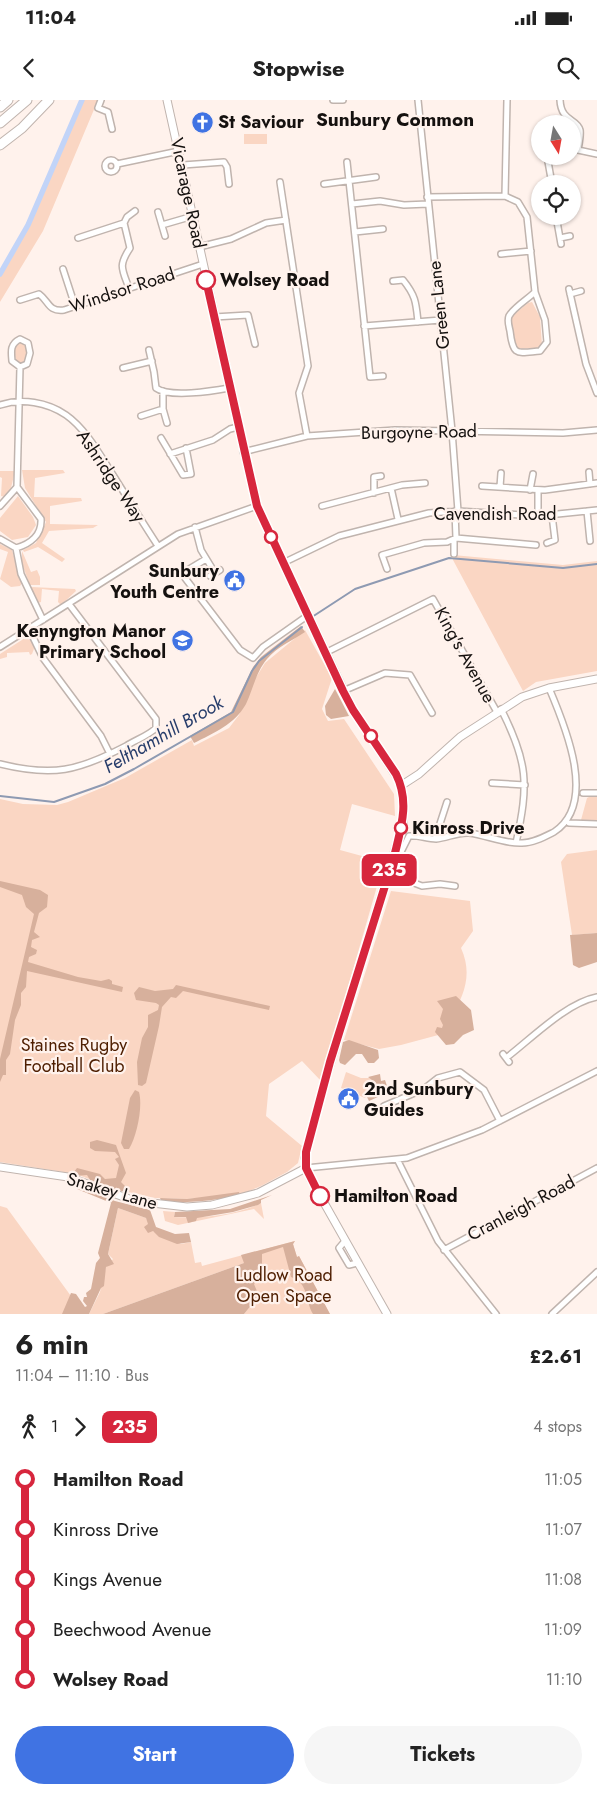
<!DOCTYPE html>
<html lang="en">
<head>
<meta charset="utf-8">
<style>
  :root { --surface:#fff; --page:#f6f6f6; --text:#222; --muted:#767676; --accent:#4073e3 }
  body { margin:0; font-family:Jost,sans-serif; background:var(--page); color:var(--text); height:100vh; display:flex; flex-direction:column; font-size:19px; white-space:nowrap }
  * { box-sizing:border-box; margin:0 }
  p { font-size:16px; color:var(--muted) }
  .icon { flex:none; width:28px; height:28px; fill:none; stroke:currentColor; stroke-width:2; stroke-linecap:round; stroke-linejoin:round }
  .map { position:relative; height:1214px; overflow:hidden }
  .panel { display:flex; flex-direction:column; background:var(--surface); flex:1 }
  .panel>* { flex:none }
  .badge { padding:0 10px; border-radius:8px; font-size:18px; line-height:32px }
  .needle { width:32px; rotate:169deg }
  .buttons { position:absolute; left:531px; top:15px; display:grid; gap:10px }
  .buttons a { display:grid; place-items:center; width:50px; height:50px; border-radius:50%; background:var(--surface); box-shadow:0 1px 4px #0004; font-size:25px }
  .map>.badge { position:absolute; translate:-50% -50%; box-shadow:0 0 0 2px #fff }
  .legs { display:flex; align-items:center; gap:8px; height:55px; padding:0 15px; font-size:16px }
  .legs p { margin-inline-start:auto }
  .overview { display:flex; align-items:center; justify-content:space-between; height:85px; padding:0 15px }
  h1 { font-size:28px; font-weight:700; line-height:38px }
  .cta { display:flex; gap:10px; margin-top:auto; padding:10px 15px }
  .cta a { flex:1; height:58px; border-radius:30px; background:var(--accent); color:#fff; font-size:20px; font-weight:700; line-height:58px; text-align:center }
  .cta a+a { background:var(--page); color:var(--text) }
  ul { padding:0 15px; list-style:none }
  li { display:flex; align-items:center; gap:18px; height:50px; font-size:19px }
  li i { display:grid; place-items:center; width:8px; height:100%; margin:0 6px; background:currentColor }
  li i::after { content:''; width:12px; height:12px; margin:-6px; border:4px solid; border-radius:50%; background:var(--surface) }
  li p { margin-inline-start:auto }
  li:first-child i { background:linear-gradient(#0000 50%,currentColor 0) }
  li:last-child i { background:linear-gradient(currentColor 50%,#0000 0) }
  .status { display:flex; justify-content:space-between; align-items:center; height:35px; padding:0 25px; background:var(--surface); direction:ltr }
  .status svg { height:14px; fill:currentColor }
  header { display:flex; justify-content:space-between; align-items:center; height:65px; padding:0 15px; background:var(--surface); font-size:22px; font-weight:700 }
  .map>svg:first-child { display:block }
  .green { fill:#fad6c3 }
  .forest { fill:#d7b09c }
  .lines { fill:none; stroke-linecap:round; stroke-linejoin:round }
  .stream { stroke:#8e9ab2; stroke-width:2 }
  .canal { stroke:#c2d4f8; stroke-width:5.5 }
  .street-casing { stroke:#c0b4ae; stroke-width:8 }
  .secondary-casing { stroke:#c0b4ae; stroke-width:9 }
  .highway-casing { stroke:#c0b4ae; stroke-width:11 }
  .street { stroke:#fff; stroke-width:5 }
  .secondary { stroke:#fff; stroke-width:7 }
  .highway { stroke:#fff; stroke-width:9 }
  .line-1-casing { stroke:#fff; stroke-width:11 }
  .line-1 { stroke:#d7263d; stroke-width:8 }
  .stop-1-dot { fill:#fff; stroke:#d7263d; stroke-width:2.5 }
  .labels { text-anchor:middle; stroke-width:4.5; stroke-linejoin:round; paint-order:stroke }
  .poi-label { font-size:18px; font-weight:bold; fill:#15110f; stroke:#fff2ec; text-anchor:start }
  .street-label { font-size:18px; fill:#15110f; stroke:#fff2ec }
  .stop-label { font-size:18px; font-weight:bold; fill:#15110f; stroke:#fff2ec; text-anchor:start }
  .park-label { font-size:18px; fill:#4e1e00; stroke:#fff2ec }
  .neighbourhood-label { font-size:19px; font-weight:bold; fill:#15110f; stroke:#fff2ec }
  .water-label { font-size:19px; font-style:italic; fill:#273d6b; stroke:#fff2ec }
</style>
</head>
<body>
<div class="status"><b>11:04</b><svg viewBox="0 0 49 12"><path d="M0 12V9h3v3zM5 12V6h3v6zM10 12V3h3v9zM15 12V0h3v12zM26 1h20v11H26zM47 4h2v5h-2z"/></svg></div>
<header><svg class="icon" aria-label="back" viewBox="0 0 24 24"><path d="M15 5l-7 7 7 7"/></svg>Stopwise<svg class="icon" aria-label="search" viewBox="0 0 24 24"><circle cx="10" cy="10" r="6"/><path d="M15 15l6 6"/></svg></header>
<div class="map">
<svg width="597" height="1214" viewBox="0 0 597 1214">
  <rect width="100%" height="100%" fill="#fff2ec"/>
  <path class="green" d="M82,0H98L43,131L0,202V174L28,125Z
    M244,34H267V44H244Z
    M532,202L540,217L542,245L537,248L517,249L514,244L511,217L528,203Z
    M22,242L27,247C28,253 28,261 21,263L16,260L14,252L16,245Z
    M22,370H63L65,373L35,378L34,397L81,398L82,401L50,406V424L98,425L93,428L49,431L42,443L65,459L62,462L38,447L24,452L23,450L36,443L46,422L25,388Z
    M0,371H15L11,388L5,397L1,396L2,378L0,377Z
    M18,396L33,417L36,425L28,437L12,440L0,431V418Z
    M0,444L12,450L22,483L20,486L11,487L0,479L8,452L0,449Z
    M22,451L31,472L37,470L40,477V485H30L22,464Z
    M453,455L563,465L597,461V571L536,582L523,591L453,460Z
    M31,487L75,489L76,491L61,505L58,502L59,491L42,489L41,502L38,503Z
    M305,530L332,578L322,609L328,621L344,619L394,694L395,716L352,704L340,750L384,762L321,981L302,961L269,984L266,1016L302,1046L298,1063L287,1072L263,1085L240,1095L187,1099L155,1098L115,1089L76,1074L0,1062V699L23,704L57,705L68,702L125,678L192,640L194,646L229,628L239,615L247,592L265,563Z
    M25,538L31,540L35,546L32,554L30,555L29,552L7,553V557L0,559V554Z
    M591,696H597V723L581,720L587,698Z
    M597,750V833L572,835L561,762L567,754Z
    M391,791L470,801L473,831L461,848C476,881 458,905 442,934L401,945L379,949L344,940Z
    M346,972L361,978H371L376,983L365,998L341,988Z
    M261,1103L264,1119L254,1109L178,1125L165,1121L163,1111L175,1112L174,1117C203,1118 234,1116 261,1103Z
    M0,1106L7,1108L84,1214H0Z
    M118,1108L146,1118L153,1131L181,1144L191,1142L195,1163L201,1162L202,1166L295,1141L293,1144L297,1157L299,1156L330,1214H244L259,1196L244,1163L103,1214H89L100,1192L106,1167L113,1159L108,1154Z"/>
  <path class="forest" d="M301,526L305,532C293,540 277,547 267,559C256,572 253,589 246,604C235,624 214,633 194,643L190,636L231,612L253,567L261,557Z
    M335,589L349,616L331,619L326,615L325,606Z
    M0,781L40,790L48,795L47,807L39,813L34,832L40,837L32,840L31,847L37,850L36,854L29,857L28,862L78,877L101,881L109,879L112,881V884L123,887L122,892L27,871L26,887L21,893V905L15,920L10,954L6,960V975H3L0,982V959L34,814L26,807L22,795L0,787Z
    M597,833V862L579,868L573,865L570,835Z
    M176,885L270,906L269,910L183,891L176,898L171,897L162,907L159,926L146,983L142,986L138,985L137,962L142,938L148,927V915L158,910L159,905L156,903L136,900L134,893L139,887L155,891L173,889Z
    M456,896L471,910L474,930L463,935L454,944L446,945L435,932L437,927L442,928L443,925L440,919L443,909L437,901Z
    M349,940L378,950L379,958L374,963H368L362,954H356L345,965L340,963L339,960L343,942Z
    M380,974L381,981L385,980L389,992L369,1001L367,997L376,983L368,977Z
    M135,990L139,992C143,1006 137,1036 129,1049H124L121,1043L130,998Z
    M97,1040L116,1045L126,1073L121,1082L128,1089L125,1091L117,1092L107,1085L90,1080L87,1075L75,1076L74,1072L77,1068L100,1074L105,1079L116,1078L119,1065L115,1059L119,1057L115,1052L95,1051L90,1048V1042Z
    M76,1086L115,1101L150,1110L156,1127L175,1134L189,1133L191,1142L177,1144L159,1137L153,1131L148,1133L144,1127L148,1124L146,1118L118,1108L108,1154L114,1164L106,1167L104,1186L101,1188L89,1214H62L71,1193L76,1194L85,1207L87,1206L83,1201L84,1197H87L86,1193L91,1189L96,1163L100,1158L98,1153L111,1103L77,1089Z
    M239,1092L240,1095C214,1101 189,1103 162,1102L160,1098L187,1099Z
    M272,1095L261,1100V1103L258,1105L233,1112L197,1118L196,1121L188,1123L186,1117H174L175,1112L230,1109Z
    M295,1141L293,1144L297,1157L299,1156L330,1214H313C305,1201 309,1183 291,1177L283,1147L262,1154C262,1167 263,1175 254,1184L259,1196L244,1214H103L244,1163L241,1155Z"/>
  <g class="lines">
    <path class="stream" d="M312,517L355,489L449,458L563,468L597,464
      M0,696L54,702L105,684L134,669L233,612L252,571L259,561L302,527"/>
    <path class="canal" d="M0,174L28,125L82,0"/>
    <defs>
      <path id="street" d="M101,0L98,8L108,12L112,29
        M333,0H343
        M418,0L452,331L458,411
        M560,0C561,22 577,18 580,30C581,35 579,44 578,50L597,54
        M547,56L552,84
        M105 66a6 6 0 1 1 12 0a6 6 0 1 1-12 0Z
        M347,62L370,277L383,276
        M117,64L179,51
        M183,65L224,62L227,67L229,84
        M280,82L308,266L299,293L307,336
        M324,84L376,77
        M505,96L507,0
        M427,97L505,96L518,102L527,117L535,192L545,220L547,242L540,251C517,253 513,257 510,231C509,226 507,221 509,216C514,207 528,199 535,192
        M352,104L380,101L404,105L428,104
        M158,112L165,136
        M556,116L561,144
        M124,123L127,117L135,111
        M162,125L193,116
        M355,132L383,129
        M78,138L124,123L130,148C118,166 122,169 129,188
        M560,138L570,136
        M199,147L231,139L266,123L286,120
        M501,154L531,151
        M63,169L75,206
        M393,181L403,180C416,196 416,203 418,222
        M569,189L586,264L597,293
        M570,194L581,191
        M20,200L39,194C49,201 48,212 64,210L203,164
        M214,217L248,215L255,244
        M364,226L441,220
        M20,239L28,243L30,253L27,264L20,267L12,261C11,251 10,244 20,239Z
        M149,250L154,272L156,288C169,298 213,291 229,288
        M123,268L152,261
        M163,291V309L167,323
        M0,305C22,298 47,302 66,315C86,329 100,355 113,375C128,399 143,423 158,446
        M141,316L163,309
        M161,338L183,375L191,374L186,348
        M243,352L307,336L395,330L563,333L597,330
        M170,354L213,340L230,329L238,327
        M589,372L590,384
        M482,386L545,390L597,383
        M500,387L501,373
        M391,388L398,419
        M530,390L533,374
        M538,390V416
        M374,393V377L381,376
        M0,406L17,387
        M322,406L402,385L425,383
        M455,411L456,438
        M587,411L590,441
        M195,427L201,450L215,473
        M0,439L16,448L21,474L43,520
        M454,440V454
        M547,443L555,440L552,415
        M16,448C30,444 42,435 41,419L17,387L20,267
        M206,459L186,471L185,478L240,550L253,558L263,547L307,516
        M283,463L339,436L429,413L458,411L538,416L597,410
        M387,469L382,455L424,443L447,442L456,438L536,445
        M210,476L220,470
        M29,529L43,558L101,636L110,654
        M0,547L178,434L257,406
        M325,553L433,499L497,612
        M343,591L385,573L410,575L432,613
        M501,609C528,662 529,684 516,743
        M0,664C53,677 78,671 126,646C135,640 148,636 156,628V619L69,504
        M492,683L525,685
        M583,693H597
        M569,723L597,724
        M435,739L447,702
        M394,757L399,756L409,736C418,735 427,739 436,739C447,738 458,732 469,733C486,735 504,744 522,743C533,743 544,737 554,732C597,704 567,630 549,588
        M388,773L422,786L440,784L455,786
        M503,954L509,962
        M506,958C531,939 566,903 597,897
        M384,1006L424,989L438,978L460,972L484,990L500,1021
        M398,1061L438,1141L496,1214
        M306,1068L407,1058L482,1030L597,971
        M345,1141L339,1148L349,1165L357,1163
        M444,1150L597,1068
        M552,1214L597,1172"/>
      <path id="secondary" d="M167,0L257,406L353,610L402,685L403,723L321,995L305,1058L310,1078L387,1214
        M402,685L419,674L460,637L522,597L549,588L597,579
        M0,1067L68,1077L135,1101L187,1107L212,1105L258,1093L306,1068"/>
      <path id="highway" d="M0,7L8,0
        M0,23L27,0
        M0,45L22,28L49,0"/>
    </defs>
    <use href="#street" class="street-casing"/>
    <use href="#secondary" class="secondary-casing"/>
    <use href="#highway" class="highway-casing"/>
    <use href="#street" class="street"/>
    <use href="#secondary" class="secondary"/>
    <use href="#highway" class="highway"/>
  </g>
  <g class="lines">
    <defs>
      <path id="line-1" d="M206,180L257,406L343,591L353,610L396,674C410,702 401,728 394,757L330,962L306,1052V1068L320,1096"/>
    </defs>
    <use href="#line-1" class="line-1-casing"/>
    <use href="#line-1" class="line-1"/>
  </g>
  <defs>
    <symbol id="church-disc" viewBox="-11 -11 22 22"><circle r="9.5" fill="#4073e3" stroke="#fff2ec"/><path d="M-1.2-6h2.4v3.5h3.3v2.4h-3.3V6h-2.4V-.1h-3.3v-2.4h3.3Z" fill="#fff"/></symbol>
    <symbol id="civic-disc" viewBox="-11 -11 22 22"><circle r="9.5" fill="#4073e3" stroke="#fff2ec"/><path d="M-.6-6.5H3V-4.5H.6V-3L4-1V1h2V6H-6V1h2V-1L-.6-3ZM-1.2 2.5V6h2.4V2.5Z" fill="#fff"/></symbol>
    <symbol id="school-disc" viewBox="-11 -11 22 22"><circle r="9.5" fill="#4073e3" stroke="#fff2ec"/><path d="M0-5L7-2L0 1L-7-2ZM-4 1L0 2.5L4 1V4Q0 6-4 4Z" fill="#fff"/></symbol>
  </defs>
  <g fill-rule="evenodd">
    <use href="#church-disc" x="190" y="10" width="25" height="25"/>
    <use href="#civic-disc" x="222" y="468" width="25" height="25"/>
    <use href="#school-disc" x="170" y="528" width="25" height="25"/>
    <use href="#civic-disc" x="336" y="986" width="25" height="25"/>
  </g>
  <g class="stop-1-dot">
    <circle cx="206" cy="180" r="9"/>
    <circle cx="271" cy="437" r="6"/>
    <circle cx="371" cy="636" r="6"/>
    <circle cx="401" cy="728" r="6"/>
    <circle cx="320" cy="1096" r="9"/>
  </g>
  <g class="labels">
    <g class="poi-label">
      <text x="218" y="28">St Saviour</text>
      <text x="219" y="477" text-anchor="end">Sunbury<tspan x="219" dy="21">Youth Centre</tspan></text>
      <text x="166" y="537" text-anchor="end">Kenyngton Manor<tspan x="166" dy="21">Primary School</tspan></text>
      <text x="364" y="995">2nd Sunbury<tspan x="364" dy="21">Guides</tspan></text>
    </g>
    <g class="street-label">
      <text transform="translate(188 93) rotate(78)" y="6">Vicarage Road</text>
      <text transform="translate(122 190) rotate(-18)" y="6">Windsor Road</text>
      <text transform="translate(439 205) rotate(-96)" y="6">Green Lane</text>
      <text transform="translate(419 332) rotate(-1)" y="6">Burgoyne Road</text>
      <text transform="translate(111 376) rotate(56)" y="6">Ashridge Way</text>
      <text x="495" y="420">Cavendish Road</text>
      <text transform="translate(465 555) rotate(61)" y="6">King's Avenue</text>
      <text transform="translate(112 1091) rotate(16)" y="6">Snakey Lane</text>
      <text transform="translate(521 1108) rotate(-28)" y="6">Cranleigh Road</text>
    </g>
    <g class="stop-label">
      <text x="220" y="186">Wolsey Road</text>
      <text x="412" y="734">Kinross Drive</text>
      <text x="334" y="1102">Hamilton Road</text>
    </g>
    <g class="park-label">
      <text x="74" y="951">Staines Rugby<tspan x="74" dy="21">Football Club</tspan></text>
      <text x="284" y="1181">Ludlow Road<tspan x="284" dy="21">Open Space</tspan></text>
    </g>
    <g class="neighbourhood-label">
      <text x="395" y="26">Sunbury Common</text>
    </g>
    <g class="water-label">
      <text transform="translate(163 634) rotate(-30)" y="7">Felthamhill Brook</text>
    </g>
  </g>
</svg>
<div class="buttons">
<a><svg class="needle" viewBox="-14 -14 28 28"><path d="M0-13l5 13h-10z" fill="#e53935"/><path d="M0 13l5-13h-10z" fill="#767676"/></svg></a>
<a><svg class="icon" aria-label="locate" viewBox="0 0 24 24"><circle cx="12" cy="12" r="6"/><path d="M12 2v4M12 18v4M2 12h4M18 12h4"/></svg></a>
</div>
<b class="badge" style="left:389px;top:770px;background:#d7263d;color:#fff">235</b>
</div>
<section class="panel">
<div class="overview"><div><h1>6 min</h1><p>11:04 – 11:10 · Bus</p></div><b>£2.61</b></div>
<div class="legs"><svg class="icon" aria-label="walk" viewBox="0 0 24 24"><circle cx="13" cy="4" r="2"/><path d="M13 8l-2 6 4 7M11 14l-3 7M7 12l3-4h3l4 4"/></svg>1<svg class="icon" aria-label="forward" viewBox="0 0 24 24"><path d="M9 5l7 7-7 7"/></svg><b class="badge" style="background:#d7263d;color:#fff">235</b><p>4 stops</p></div>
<ul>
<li><i style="color:#d7263d"></i><b>Hamilton Road</b><p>11:05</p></li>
<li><i style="color:#d7263d"></i><span>Kinross Drive</span><p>11:07</p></li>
<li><i style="color:#d7263d"></i><span>Kings Avenue</span><p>11:08</p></li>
<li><i style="color:#d7263d"></i><span>Beechwood Avenue</span><p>11:09</p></li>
<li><i style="color:#d7263d"></i><b>Wolsey Road</b><p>11:10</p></li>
</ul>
<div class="cta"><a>Start</a><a>Tickets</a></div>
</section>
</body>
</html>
